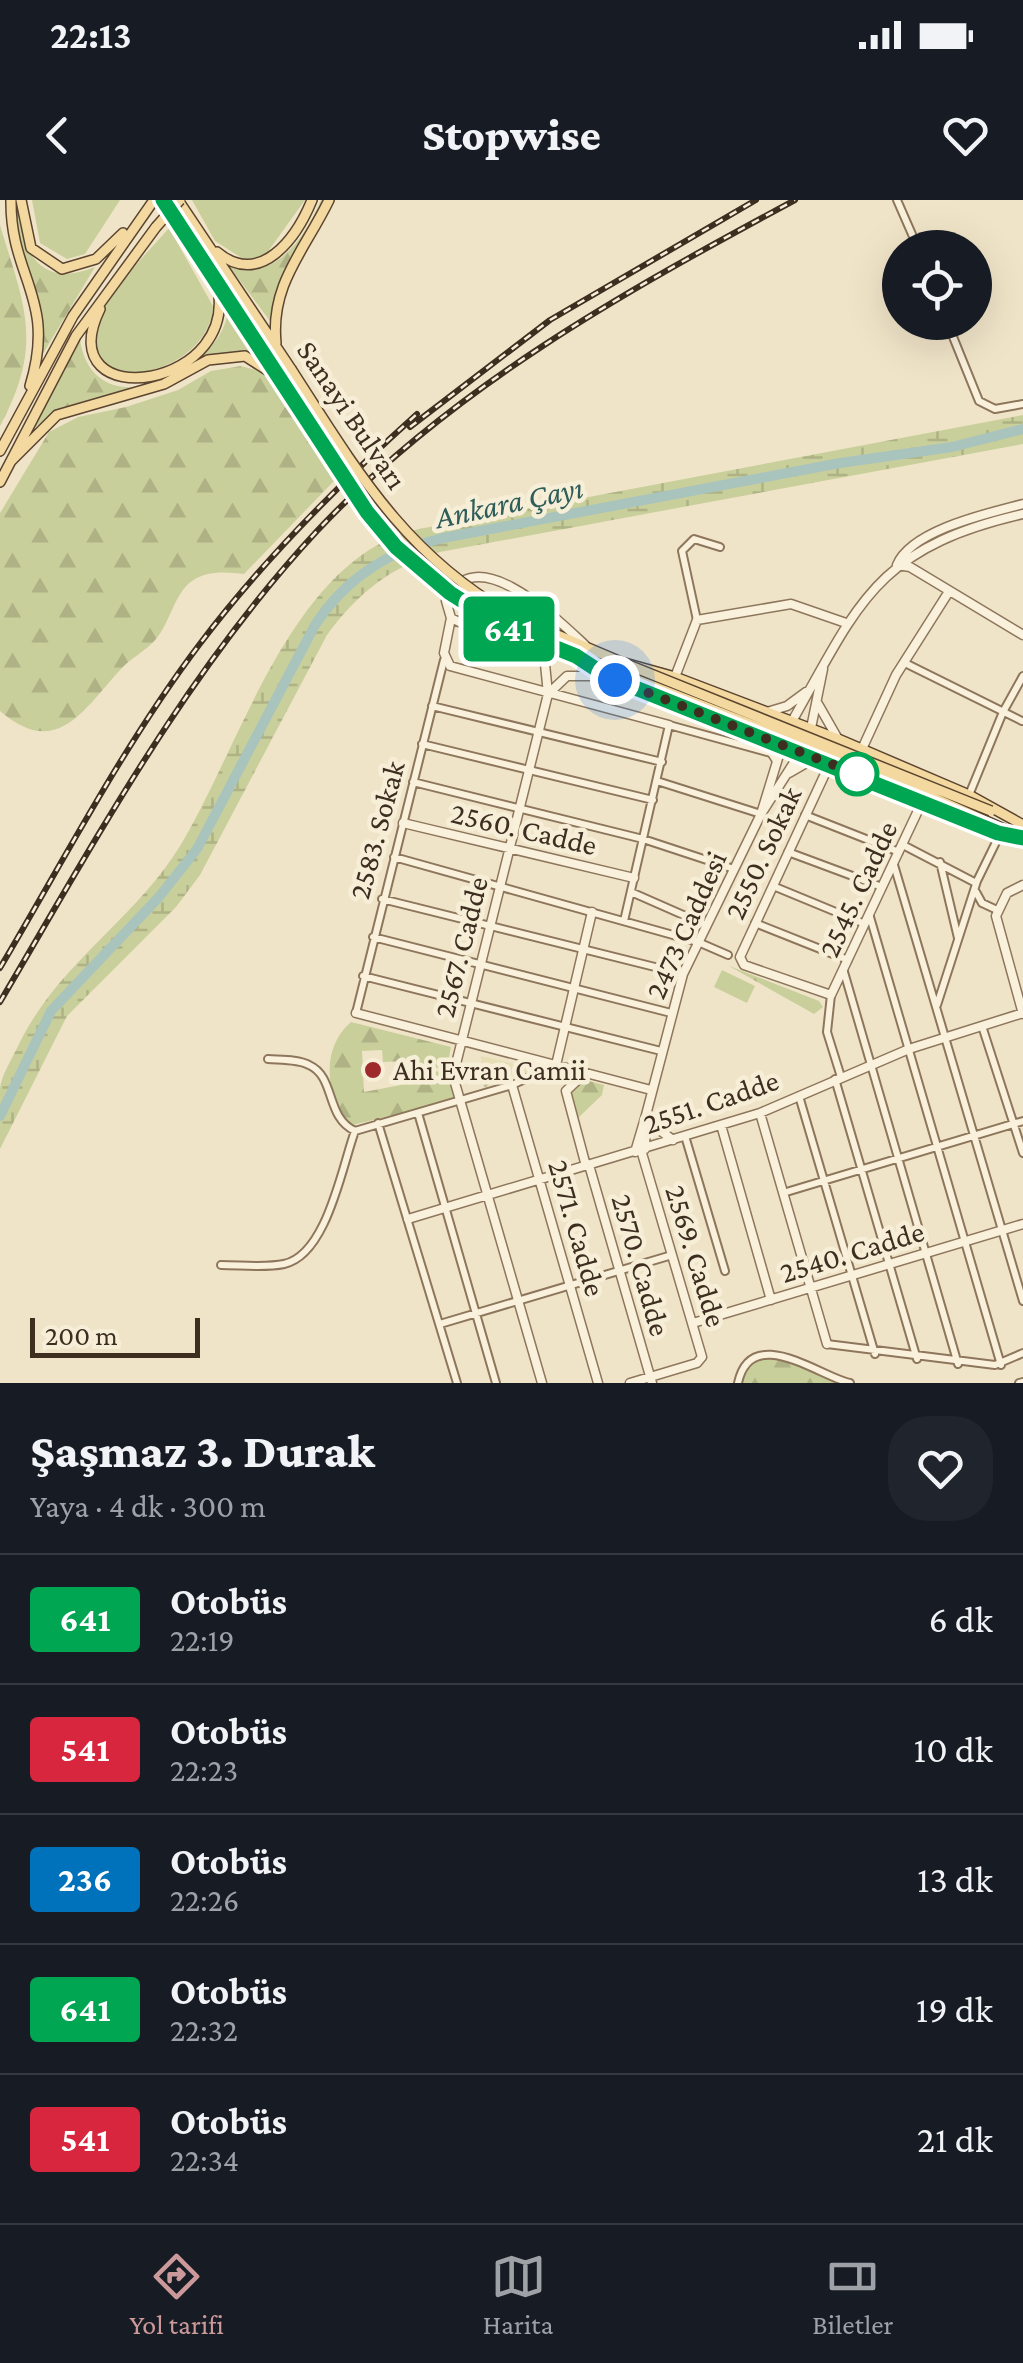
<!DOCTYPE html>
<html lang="tr">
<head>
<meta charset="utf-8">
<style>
  :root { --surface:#171b24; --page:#20242c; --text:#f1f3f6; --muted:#9ea1a6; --line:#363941; --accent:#cc999b }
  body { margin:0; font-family:"Crimson Pro",serif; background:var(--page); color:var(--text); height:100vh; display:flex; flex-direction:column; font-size:38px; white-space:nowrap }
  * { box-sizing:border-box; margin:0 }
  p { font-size:32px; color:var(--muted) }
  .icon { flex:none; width:55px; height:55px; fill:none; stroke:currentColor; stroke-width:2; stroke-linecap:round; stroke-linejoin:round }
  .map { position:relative; height:1183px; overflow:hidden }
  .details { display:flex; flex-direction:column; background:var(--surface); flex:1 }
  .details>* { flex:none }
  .badge { padding:0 20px; border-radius:8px; font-size:35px; line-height:65px }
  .buttons { position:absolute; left:882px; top:30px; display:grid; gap:20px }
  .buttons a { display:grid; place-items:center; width:110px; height:110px; border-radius:50%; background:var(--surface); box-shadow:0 10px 40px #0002; font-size:50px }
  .scale { position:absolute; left:30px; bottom:25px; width:170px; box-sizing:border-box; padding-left:10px; border:5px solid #3d2e20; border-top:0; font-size:28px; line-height:35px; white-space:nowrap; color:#3d2e20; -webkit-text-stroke:8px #f7eed8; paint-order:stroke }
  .you { position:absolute; width:50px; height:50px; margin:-25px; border:8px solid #fff; border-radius:50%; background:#1a73e8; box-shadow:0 0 0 15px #1a73e833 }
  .map>.badge { position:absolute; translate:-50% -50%; box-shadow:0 0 0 5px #fff }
  .round { display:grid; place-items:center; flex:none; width:105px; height:105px; border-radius:40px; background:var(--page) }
  .head { display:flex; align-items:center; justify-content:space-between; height:170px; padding:0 30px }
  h1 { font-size:48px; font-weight:800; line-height:75px }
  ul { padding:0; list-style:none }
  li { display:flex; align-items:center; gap:30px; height:130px; padding:0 30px; border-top:2px solid var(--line) }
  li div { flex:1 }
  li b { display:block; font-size:38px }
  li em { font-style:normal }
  li .badge { min-width:110px; font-weight:700; text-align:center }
  .status { display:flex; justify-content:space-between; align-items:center; height:70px; padding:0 50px; background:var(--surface); direction:ltr }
  .status svg { height:28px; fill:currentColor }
  header { display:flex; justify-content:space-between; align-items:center; height:130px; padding:0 30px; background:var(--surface); font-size:45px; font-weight:800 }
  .tab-bar { display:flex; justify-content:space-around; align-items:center; height:140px; border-top:2px solid var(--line); background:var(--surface); font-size:28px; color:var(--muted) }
  .tab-bar a { display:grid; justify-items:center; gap:5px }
  .tab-bar .on { color:var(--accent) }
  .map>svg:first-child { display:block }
  .farmland { fill:url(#farmland-dots) }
  .grass { fill:#c9cf9b }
  .forest { fill:url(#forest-firs) }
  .wetland { fill:url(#wetland-marsh) }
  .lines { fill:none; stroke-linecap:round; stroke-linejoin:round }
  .river { stroke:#a9c4bc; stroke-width:10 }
  .minor-casing { stroke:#8d765c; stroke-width:10 }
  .tertiary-casing { stroke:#8d765c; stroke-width:11 }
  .primary-casing { stroke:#5b4430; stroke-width:12 }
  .minor { stroke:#faf1dc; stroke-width:6 }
  .tertiary { stroke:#faf1dc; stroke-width:8 }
  .primary { stroke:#f3d9a0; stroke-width:9 }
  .rail-casing { stroke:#3d2e20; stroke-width:6 }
  .rail { stroke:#f7eed8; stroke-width:2.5; stroke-dasharray:8; stroke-linecap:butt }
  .primary-bridge-casing { stroke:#5b4430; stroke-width:12; stroke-linecap:butt }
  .primary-bridge { stroke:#f3d9a0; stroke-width:9 }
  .line-casing { stroke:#fff; stroke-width:22 }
  .line { stroke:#00a651; stroke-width:15 }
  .walk { stroke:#3d2e20; stroke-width:10; stroke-dasharray:0 18 }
  .stop-dot { fill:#fff; stroke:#00a651; stroke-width:5 }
  .poi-dot { fill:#9e2a2b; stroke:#f7eed8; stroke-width:4 }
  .labels { text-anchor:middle; stroke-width:9; stroke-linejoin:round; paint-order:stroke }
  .street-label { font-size:30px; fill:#3d2e20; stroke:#f7eed8 }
  .poi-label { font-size:30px; fill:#3d2e20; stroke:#f7eed8; text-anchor:start }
  .water-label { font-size:32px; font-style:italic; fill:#2f5d5a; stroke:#f7eed8 }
</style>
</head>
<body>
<div class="status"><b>22:13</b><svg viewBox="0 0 49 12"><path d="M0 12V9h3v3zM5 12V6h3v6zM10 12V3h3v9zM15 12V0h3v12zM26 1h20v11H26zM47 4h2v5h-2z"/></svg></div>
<header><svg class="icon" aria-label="back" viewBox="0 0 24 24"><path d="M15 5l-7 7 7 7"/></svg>Stopwise<svg class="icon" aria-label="heart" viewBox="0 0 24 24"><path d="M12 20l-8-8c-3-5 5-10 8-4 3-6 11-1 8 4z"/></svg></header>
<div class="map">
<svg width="1023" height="1183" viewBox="0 0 1023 1183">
  <defs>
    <pattern id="farmland-dots" width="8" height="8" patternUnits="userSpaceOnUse" patternTransform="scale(2.5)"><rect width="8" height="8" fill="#e6deb5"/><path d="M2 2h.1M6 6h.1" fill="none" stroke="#c6bf9b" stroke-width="1.8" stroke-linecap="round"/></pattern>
    <pattern id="forest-firs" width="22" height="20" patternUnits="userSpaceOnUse" patternTransform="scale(2.5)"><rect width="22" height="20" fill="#c9cf9b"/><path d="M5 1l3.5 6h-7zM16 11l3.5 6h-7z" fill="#aeb285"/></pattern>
    <pattern id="wetland-marsh" width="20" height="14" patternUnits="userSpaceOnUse" patternTransform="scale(2.5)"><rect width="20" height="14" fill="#c9cf9b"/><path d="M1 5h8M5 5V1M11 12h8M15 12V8" fill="none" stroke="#aeb285"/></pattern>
  </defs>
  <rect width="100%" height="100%" fill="#f0e4c8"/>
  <path class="farmland" d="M481,856L536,869V870L484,888Z"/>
  <path class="grass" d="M32,0H120L85,54L67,59L40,43Z
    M192,0H305L264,57L248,62L215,41Z
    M169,28L213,106C209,181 65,203 98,121C112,86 145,56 169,28Z
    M722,770L755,786L747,803L714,787Z"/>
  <path class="forest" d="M12,0H17C21,49 37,90 95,67L38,162C40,106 19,55 12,0Z
    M321,0H325C302,43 275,71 270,121L228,65C274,85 306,36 321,0Z
    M0,25C25,108 44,144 0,226Z
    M228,104L264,160L240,153L213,156L174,179L57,214L33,228L80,140C95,236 232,166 228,104Z
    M241,166L260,171L271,182L334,281L244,374C227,372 207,370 192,381C174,394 170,423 156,439C146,451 131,458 121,469C83,510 57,560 0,511V313L49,232L78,217L126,207L178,190L211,171Z
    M729,766L819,801L823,807L814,814Z
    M351,822L451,847L447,867L406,869V861L383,862L382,850L362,851L364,892L406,884V873L447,871L456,900L348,926C326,894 320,849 351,822Z
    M585,880L604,885L602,895L578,918L571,890Z
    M770,1154L850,1183H738L748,1164Z"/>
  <path class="wetland" d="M1023,215V244L440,352C390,367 358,393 327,435L200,675L176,707L67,816L0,949C0,929 0,907 0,888C2,874 12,859 18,846C57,764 133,722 180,646C241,546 292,357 419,329Z"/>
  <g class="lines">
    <path class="river" d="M0,916L51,811L159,697L197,649L315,425C346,378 388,351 443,338L840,263L952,247L1023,229"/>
    <defs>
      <path id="minor" d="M897,0L918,48
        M947,122L979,201L995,209L1023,204
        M697,420L682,351L694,339L720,347
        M905,463L1022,521
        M432,506L662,562
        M422,544L653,600
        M657,581L761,614
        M413,582L643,639L734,669
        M969,595L1003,512L1023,476
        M805,615L899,652
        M903,645L976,683
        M788,652L882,687
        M394,657L698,742L728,755
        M940,662L958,738
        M894,665L1023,1101
        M773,686L865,724
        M631,692L706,725
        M976,692L982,703L997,710
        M382,699L683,774
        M870,717L1001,1165
        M624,721L669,525L771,553
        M755,723L848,760
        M373,737L671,813
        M844,772L958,1164
        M363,776L661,851
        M831,795L827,832L841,877
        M937,805L977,681L1000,634
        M356,813L444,460
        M982,826L1023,953
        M268,859C280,860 298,859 309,865C336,877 325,917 355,931L512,885L556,865
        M835,879L917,1159
        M799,896L875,1154
        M418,913L496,1183
        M378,923L457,1183
        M685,936L725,1071
        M783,993L1023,921
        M221,1065C241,1065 265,1068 284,1064C327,1055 342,966 355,931
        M440,1124L672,1055
        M827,1144L995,1165L1023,1153
        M738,1183C751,1123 819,1176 850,1183
        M1019,1183L1023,1182"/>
      <path id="tertiary" d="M897,365L910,367L1023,435
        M897,365C911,330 989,313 1023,304
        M451,418L444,453L450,466L669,525
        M525,436L545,464L548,494L453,876L542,1183
        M525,454L451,418L446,401C474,337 557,419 585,445
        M675,477L697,420L791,404L846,423
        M548,494L567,476H605
        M818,504L838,539
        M767,512L787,506L806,492
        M790,525C859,403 875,348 1023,314
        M810,533L823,469
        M762,537L777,561
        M862,549L896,475L948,393
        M830,563L740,757L744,765L831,795L923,600
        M789,573L815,558
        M761,614L783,542
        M403,623L634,678
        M1023,685L1007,693L996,716L1023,814
        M356,813L651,890
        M556,865L592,712
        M585,873L566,891L586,966
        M512,885L598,1183
        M760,913L827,1144
        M646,915L683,774L761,614L802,550
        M646,920L673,940
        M721,925L771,1100
        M635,952L646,915L645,949
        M589,965L652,1183
        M408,1019L760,913L909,849L1023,813
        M693,1123L1023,1024
        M630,1183L697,1163L702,1157L641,950"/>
      <path id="primary" d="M11,0C10,78 57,98 30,186
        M21,0L31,48L62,69L96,59L123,33
        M163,0L277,173
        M178,0L291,169
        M217,52C260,88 296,39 312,0
        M100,109C47,218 251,190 215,77
        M276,143C270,84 305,50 329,0
        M0,251L73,116L154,0
        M11,261L57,215L164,184L208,160L245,156L281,179
        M0,282L76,136L156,27
        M481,413L576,456L608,477L998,633L1023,638
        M515,417L621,462L675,477L838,539L969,595L1023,625"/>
    </defs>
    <use href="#minor" class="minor-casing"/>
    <use href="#tertiary" class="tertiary-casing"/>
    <use href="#primary" class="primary-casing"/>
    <use href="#minor" class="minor"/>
    <use href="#tertiary" class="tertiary"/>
    <use href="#primary" class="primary"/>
    <defs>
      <path id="rail" d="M410,227L550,120L756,0
        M0,768C64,660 123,546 199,445C263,360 338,285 417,214
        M0,802C96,639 187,471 317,331C451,188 624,92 795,0"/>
    </defs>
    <use href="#rail" class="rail-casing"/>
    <use href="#rail" class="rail"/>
    <defs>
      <path id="primary-bridge" d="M156,27L180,0
        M291,169C356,270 406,357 515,417
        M281,179L381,330L430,377L481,413
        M576,456L899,582L1017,635
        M621,462L991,611"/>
    </defs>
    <use href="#primary-bridge" class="primary-bridge-casing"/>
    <use href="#primary-bridge" class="primary-bridge"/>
  </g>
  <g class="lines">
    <defs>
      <path id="line" d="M163,0L367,312L396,347L450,393L502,426L576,456L608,477L998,633L1023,638"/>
    </defs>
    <use href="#line" class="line-casing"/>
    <use href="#line" class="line"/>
    <path class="walk" d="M615,480L857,574"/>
  </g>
  <circle class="stop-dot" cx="857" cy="574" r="20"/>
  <circle class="poi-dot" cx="373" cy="870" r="10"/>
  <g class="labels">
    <g class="street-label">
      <text transform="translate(352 215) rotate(56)" y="10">Sanayi Bulvarı</text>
      <text transform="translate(524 629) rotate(13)" y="10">2560. Cadde</text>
      <text transform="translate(377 630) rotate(-75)" y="10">2583. Sokak</text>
      <text transform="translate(763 653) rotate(-65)" y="10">2550. Sokak</text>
      <text transform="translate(858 689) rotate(-65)" y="10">2545. Cadde</text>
      <text transform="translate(686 725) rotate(-66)" y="10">2473 Caddesi</text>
      <text transform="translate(461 747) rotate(-76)" y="10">2567. Cadde</text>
      <text transform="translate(711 902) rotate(-19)" y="10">2551. Cadde</text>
      <text transform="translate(577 1028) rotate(74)" y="10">2571. Cadde</text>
      <text transform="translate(852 1052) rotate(-17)" y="10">2540. Cadde</text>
      <text transform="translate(696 1056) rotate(73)" y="10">2569. Cadde</text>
      <text transform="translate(641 1065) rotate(74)" y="10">2570. Cadde</text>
    </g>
    <g class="poi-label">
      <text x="393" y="880">Ahi Evran Camii</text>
    </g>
    <g class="water-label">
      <text transform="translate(509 302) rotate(-12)" y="11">Ankara Çayı</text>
    </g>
  </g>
</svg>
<div class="buttons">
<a><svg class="icon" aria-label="locate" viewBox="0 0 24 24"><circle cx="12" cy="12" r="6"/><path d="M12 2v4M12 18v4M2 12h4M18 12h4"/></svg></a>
</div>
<div class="scale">200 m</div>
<div class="you" style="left:615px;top:480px"></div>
<b class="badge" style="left:509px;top:429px;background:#00a651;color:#fff">641</b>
</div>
<section class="details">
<div class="head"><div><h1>Şaşmaz 3. Durak</h1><p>Yaya · 4 dk · 300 m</p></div><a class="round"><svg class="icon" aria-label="heart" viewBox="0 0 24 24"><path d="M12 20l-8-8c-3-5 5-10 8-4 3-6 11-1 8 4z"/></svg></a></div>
<ul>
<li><span class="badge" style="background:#00a651;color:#fff">641</span><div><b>Otobüs</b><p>22:19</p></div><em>6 dk</em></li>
<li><span class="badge" style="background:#d7263d;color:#fff">541</span><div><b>Otobüs</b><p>22:23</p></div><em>10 dk</em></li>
<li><span class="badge" style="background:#0072bc;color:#fff">236</span><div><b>Otobüs</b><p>22:26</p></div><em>13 dk</em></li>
<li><span class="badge" style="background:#00a651;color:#fff">641</span><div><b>Otobüs</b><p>22:32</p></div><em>19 dk</em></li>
<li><span class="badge" style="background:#d7263d;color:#fff">541</span><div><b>Otobüs</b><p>22:34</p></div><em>21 dk</em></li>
</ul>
</section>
<nav class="tab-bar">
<a class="on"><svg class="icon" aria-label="directions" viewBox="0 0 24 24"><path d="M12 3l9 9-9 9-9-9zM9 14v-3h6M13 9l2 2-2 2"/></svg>Yol tarifi</a>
<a><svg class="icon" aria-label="map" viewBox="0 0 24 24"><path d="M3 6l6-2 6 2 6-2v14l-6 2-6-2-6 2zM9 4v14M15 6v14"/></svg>Harita</a>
<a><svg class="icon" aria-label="tickets" viewBox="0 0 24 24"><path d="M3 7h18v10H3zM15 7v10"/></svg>Biletler</a>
</nav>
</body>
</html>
